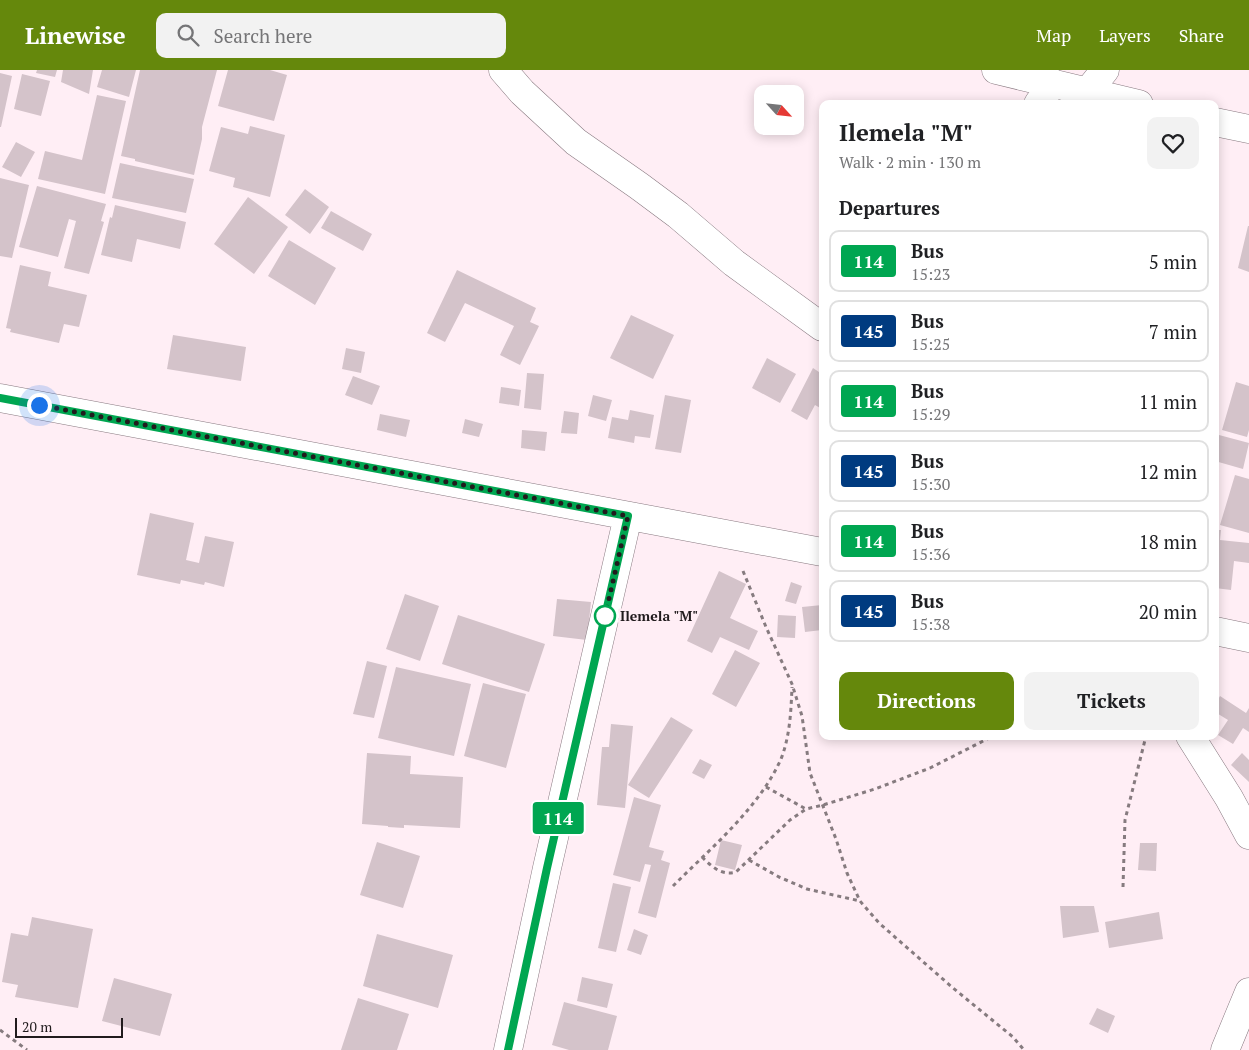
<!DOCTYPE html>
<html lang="en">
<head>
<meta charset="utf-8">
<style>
  :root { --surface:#fff; --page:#f2f2f2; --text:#202124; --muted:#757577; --line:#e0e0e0; --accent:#65880c }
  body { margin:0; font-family:"PT Serif",serif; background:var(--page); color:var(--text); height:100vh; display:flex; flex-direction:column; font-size:19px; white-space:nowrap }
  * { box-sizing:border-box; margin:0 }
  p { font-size:16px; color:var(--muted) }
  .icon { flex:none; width:28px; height:28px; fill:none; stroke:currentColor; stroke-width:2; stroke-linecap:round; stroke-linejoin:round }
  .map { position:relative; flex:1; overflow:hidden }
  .side { position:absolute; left:819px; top:30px; width:400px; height:640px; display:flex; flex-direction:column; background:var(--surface); border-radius:10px; box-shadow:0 2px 12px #0003 }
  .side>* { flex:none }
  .badge { padding:0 10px; border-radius:4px; font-size:18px; line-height:32px }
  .needle { width:32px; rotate:117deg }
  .buttons { position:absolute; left:754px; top:15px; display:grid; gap:10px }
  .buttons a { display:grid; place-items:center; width:50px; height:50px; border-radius:10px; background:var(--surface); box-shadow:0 2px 12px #0003; font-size:25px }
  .scale { position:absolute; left:15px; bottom:12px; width:108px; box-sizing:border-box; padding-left:5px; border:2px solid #211b1d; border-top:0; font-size:14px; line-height:18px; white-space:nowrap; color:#211b1d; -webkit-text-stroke:4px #ffeef5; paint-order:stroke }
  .you { position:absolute; width:25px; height:25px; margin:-12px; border:4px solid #fff; border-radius:50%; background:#1a73e8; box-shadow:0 0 0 8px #1a73e833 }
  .map>.badge { position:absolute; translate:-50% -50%; box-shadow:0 0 0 2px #fff }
  h2 { padding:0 20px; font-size:19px; line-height:45px }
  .round { display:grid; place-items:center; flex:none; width:52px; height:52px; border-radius:10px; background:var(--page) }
  .overview { display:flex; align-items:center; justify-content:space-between; height:85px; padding:0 20px }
  h1 { font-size:24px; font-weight:700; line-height:38px }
  .button { display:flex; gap:10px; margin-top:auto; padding:10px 20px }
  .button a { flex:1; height:58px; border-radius:10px; background:var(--accent); color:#fff; font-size:20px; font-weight:700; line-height:58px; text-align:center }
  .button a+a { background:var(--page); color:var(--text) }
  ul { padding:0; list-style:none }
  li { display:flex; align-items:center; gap:15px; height:62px; margin:0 10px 8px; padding:0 10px; border:2px solid var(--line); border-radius:10px }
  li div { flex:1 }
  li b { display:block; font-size:19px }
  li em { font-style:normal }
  li .badge { min-width:55px; font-weight:700; text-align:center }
  header { display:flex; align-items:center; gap:30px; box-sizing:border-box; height:70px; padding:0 25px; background:var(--accent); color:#fff }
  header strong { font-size:24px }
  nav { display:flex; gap:28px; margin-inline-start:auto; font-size:18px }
  .search { width:350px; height:45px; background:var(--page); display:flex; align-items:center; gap:12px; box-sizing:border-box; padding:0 18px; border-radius:10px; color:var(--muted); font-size:19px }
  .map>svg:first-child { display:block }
  .building { fill:#d4c3ca }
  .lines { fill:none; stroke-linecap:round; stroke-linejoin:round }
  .minor-casing { stroke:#887980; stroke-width:29 }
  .path { stroke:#867b7f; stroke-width:3; stroke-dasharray:4 4; stroke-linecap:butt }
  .minor { stroke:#fff; stroke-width:28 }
  .line-casing { stroke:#fff; stroke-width:11 }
  .line { stroke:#00a651; stroke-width:8 }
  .walk { stroke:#211b1d; stroke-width:5; stroke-dasharray:0 9 }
  .stop-dot { fill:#fff; stroke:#00a651; stroke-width:2.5 }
  .labels { text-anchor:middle; stroke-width:5; stroke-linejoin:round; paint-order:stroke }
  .stop-label { font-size:14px; font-weight:bold; fill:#211b1d; stroke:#ffeef5; text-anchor:start }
</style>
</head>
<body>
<header>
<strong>Linewise</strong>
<div class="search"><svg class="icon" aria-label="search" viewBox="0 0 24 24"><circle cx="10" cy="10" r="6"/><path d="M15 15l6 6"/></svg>Search here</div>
<nav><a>Map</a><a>Layers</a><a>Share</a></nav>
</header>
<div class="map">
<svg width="1249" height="980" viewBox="0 0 1249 980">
  <rect width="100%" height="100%" fill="#ffeef5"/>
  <path class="building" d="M37,0H57L55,7L36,3Z
    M63,0H93L89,24L61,12Z
    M102,0H136L129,27L97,17Z
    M140,0H217L202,57V69L194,105L135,91V89L121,86Z
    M228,0H270L287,5L274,51L218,36Z
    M0,3L12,6L1,57H0Z
    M22,4L50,11L41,46L14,39Z
    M97,25L126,31L105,124L38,109L45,81L82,90Z
    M250,56L285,65L270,127L233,117L235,108L209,101L221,57L248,64Z
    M16,72L35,82L21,107L2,97Z
    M120,93L194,109L186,143L112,128Z
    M0,108L29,115L12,188L0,186Z
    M37,116L106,134L101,151L104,152L89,204L64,198L76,151L69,149L58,187L19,177Z
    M305,119L329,137L310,164L285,145Z
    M248,127L288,157L254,204L214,174Z
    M115,135L186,152L180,179L137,169L132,192L101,185L110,147L112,148Z
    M331,141L372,164L363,181L321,158Z
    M1248,156H1249V202L1238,198Z
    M289,170L336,198L315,235L268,206Z
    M20,195L51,202L48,216L87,225L79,257L64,254L59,273L10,262L11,259L6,258Z
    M457,200L536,238L530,252L539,256L520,295L500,285L514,256L465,233L445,272L427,263Z
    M631,245L674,265L653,309L610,288Z
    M173,265L246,277L241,311L167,299Z
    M346,278L365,282L361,303L342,299Z
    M767,288L796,304L780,333L752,318Z
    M813,298L822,304V339L815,335L807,350L791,341Z
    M527,303L544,304L541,340L524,338Z
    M353,306L380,316L372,335L345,325Z
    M1236,312L1249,316V360L1247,367L1222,360Z
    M501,317L521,320L519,336L499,333Z
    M593,325L612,330L606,351L588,346Z
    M665,325L691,330L681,383L655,379Z
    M630,340L654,345L650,368L635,366L634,373L608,368L612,347L628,350Z
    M564,341L579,343L577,364L561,363Z
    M380,344L410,350L406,367L377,360Z
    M465,349L483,354L479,367L462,363Z
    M522,360L547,362L545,381L521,378Z
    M1219,365L1249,373L1243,399L1215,391V379Z
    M1235,405L1249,409V463L1220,455Z
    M150,443L194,453L186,490L199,493L205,466L234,472L224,517L205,512L204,515L181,510L180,514L137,505Z
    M1215,460H1221L1220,470L1249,473V493L1234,491L1231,520L1215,518Z
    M719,501L746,514L730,548L758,561L749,580L720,567L712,583L687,571Z
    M791,512L802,516L796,534L785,531Z
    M405,524L439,536L420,591L386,579Z
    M557,529L591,532L587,570L553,566Z
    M822,535V560L805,562L802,537Z
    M458,545L545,574L529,622L442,594Z
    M778,545L796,546L795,568L777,567Z
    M735,580L760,593L736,637L712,624Z
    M367,591L387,596L374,648L353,644Z
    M396,597L471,614L454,686L378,668Z
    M483,613L526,624L506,698L464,686Z
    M1220,626L1246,643L1249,638V662L1243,658L1233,674L1218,665L1228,650L1215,642V635Z
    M671,647L693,660L649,728L628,715Z
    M611,654L633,656L625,738L597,735L602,677H609Z
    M367,683L411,686L410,704L463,707L460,758L404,755V758L388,757V756L362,754Z
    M1242,683L1249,690V712L1231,695Z
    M700,689L712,695L704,709L692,703Z
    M634,727L661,735L649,777L664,781L661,790L670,793L656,848L638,843L651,795L645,794L640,812L613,805Z
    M721,770L742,775L735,800L715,795Z
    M377,772L420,786L403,838L360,825Z
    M1140,773H1157L1156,801L1138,800Z
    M613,813L631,817L616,882L598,878Z
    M1060,836H1094L1099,862L1063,868Z
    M1159,842L1163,869L1109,878L1105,852Z
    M32,847L93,859L78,938L15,927L18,915L2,912L11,863L28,866Z
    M634,859L648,865L641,885L627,880Z
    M377,864L453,885L438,938L363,916Z
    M582,907L613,914L607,938L577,931Z
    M114,908L172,924L160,966L102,951Z
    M358,928L409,944L397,980H341Z
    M564,932L617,946L608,980H569L552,975Z
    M1097,938L1115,946L1108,963L1089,954Z"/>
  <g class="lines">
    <defs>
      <path id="minor" d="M503,0L522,22L576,72L639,116L678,145L734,193L822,257
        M996,0L1139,34
        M1088,21L1105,0
        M1038,34L1053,13
        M1215,52L1249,59
        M0,328L822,482
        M1215,561L1249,568
        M1190,666L1229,728L1249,765
        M508,980L547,798L628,446
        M1225,980L1249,922"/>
    </defs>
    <use href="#minor" class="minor-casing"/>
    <path class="path" d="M743,501L766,557L792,614L802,646L810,703L836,769L847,803L860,831L879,853L953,918L1013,967L1024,980
      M766,717L806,739
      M702,787C712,797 722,806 736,802L790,750L806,739L823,735L875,719L930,698L993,666
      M749,790L779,807L807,819L860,831
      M673,816C711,778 759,738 781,689C790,666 791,641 792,617
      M1123,817L1125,750L1146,666
      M0,960L27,980"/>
    <use href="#minor" class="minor"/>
  </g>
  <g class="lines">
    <defs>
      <path id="line" d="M0,328L628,446L547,798L508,980"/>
    </defs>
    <use href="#line" class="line-casing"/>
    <use href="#line" class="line"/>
    <path class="walk" d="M39,335L628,446L605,546"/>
  </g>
  <circle class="stop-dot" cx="605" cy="546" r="10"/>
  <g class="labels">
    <g class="stop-label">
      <text x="620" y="551">Ilemela "M"</text>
    </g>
  </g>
</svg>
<div class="buttons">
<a><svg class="needle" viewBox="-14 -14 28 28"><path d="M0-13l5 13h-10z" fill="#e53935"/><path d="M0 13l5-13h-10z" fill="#757577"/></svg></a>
</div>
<div class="scale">20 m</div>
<div class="you" style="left:39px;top:335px"></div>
<b class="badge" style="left:558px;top:748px;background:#00a651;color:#fff">114</b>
<section class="side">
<div class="overview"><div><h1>Ilemela &quot;M&quot;</h1><p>Walk · 2 min · 130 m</p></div><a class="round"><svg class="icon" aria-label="heart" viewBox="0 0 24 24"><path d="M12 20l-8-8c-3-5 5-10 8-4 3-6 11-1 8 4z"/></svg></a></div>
<h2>Departures</h2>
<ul>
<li><span class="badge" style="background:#00a651;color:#fff">114</span><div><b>Bus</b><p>15:23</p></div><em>5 min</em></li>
<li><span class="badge" style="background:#003b80;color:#fff">145</span><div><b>Bus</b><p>15:25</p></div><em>7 min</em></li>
<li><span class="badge" style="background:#00a651;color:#fff">114</span><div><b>Bus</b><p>15:29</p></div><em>11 min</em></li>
<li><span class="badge" style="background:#003b80;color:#fff">145</span><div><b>Bus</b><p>15:30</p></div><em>12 min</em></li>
<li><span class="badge" style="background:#00a651;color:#fff">114</span><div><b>Bus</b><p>15:36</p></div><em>18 min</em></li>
<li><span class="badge" style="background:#003b80;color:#fff">145</span><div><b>Bus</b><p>15:38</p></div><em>20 min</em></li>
</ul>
<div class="button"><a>Directions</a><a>Tickets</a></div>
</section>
</div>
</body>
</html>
